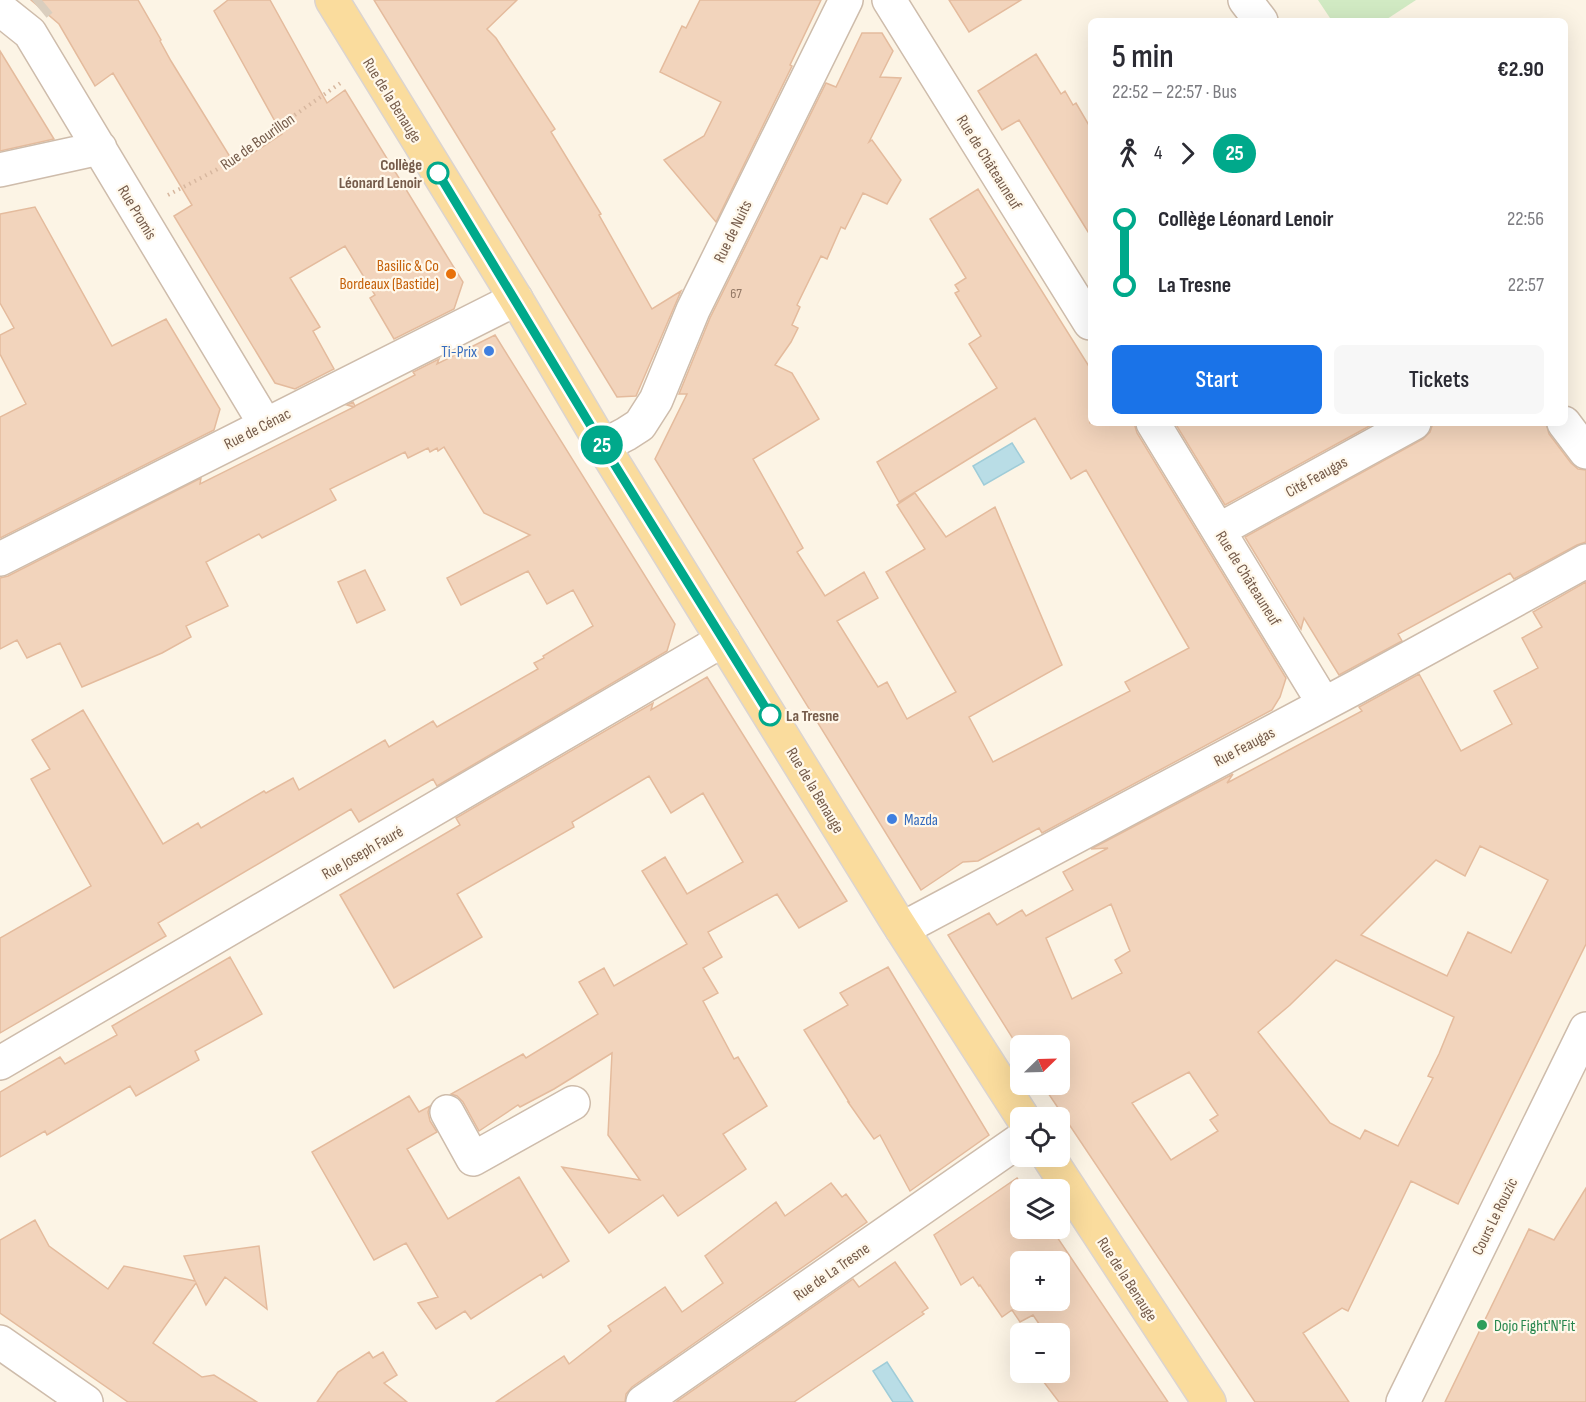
<!DOCTYPE html>
<html lang="en">
<head>
<meta charset="utf-8">
<style>
  :root { --surface:#fff; --page:#f7f7f7; --text:#2b2b33; --muted:#7c7c81; --accent:#1a73e8 }
  body { margin:0; font-family:"Sofia Sans Condensed",sans-serif; background:var(--page); color:var(--text); height:100vh; display:flex; flex-direction:column; font-size:22px; white-space:nowrap }
  * { box-sizing:border-box; margin:0 }
  p { font-size:20px; color:var(--muted) }
  .icon { flex:none; width:33px; height:33px; fill:none; stroke:currentColor; stroke-width:2; stroke-linecap:round; stroke-linejoin:round }
  .map { position:relative; flex:1; overflow:hidden }
  .details { position:absolute; left:1088px; top:18px; width:480px; height:408px; display:flex; flex-direction:column; background:var(--surface); border-radius:9px; box-shadow:0 6px 24px #0002 }
  .details>* { flex:none }
  .badge { padding:0 12px; border-radius:20px; font-size:21px; line-height:39px }
  .needle { width:39px; rotate:67deg }
  .tools { position:absolute; left:1010px; top:1035px; display:grid; gap:12px }
  .tools a { display:grid; place-items:center; width:60px; height:60px; border-radius:9px; background:var(--surface); box-shadow:0 6px 24px #0002; font-size:30px }
  .map>.badge { position:absolute; translate:-50% -50%; box-shadow:0 0 0 3px #fff }
  .legs { display:flex; align-items:center; gap:9px; height:66px; padding:0 24px; font-size:20px }
  .legs p { margin-inline-start:auto }
  .summary { display:flex; align-items:center; justify-content:space-between; height:102px; padding:0 24px }
  h1 { font-size:33px; font-weight:600; line-height:45px }
  .button { display:flex; gap:12px; margin-top:auto; padding:12px 24px }
  .button a { flex:1; height:69px; border-radius:9px; background:var(--accent); color:#fff; font-size:24px; font-weight:600; line-height:69px; text-align:center }
  .button a+a { background:var(--page); color:var(--text) }
  ul { padding:0 24px; list-style:none }
  li { display:flex; align-items:center; gap:21px; height:66px; font-size:22px }
  li i { display:grid; place-items:center; width:9px; height:100%; margin:0 8px; background:currentColor }
  li i::after { content:''; width:15px; height:15px; margin:-8px; border:4px solid; border-radius:50%; background:var(--surface) }
  li p { margin-inline-start:auto }
  li:first-child i { background:linear-gradient(#0000 50%,currentColor 0) }
  li:last-child i { background:linear-gradient(currentColor 50%,#0000 0) }
  .map>svg:first-child { display:block }
  .green { fill:#d1eac3 }
  .water { fill:#b9dde6; stroke:#9fccd8; stroke-width:1.5 }
  .building { fill:#f2d4bc; stroke:#e4bb9d; stroke-width:1.5; fill-rule:evenodd }
  .lines { fill:none; stroke-linecap:round; stroke-linejoin:round }
  .minor-tunnel { stroke:#dacebe; stroke-width:33; stroke-dasharray:33 16; stroke-linecap:butt }
  .minor-casing { stroke:#cebcab; stroke-width:36 }
  .major-casing { stroke:#dbd4d0; stroke-width:36 }
  .path { stroke:#d7b79f; stroke-width:4; stroke-dasharray:1.5 4.5; stroke-linecap:butt }
  .minor { stroke:#fff; stroke-width:33 }
  .major { stroke:#fadc9d; stroke-width:33 }
  .line-1-casing { stroke:#fff; stroke-width:14 }
  .line-1 { stroke:#00a98b; stroke-width:9 }
  .stop-1-dot { fill:#fff; stroke:#00a98b; stroke-width:3 }
  .food-dot { fill:#e8710a; stroke:#fff8eb; stroke-width:2 }
  .shop-dot { fill:#3f7fe0; stroke:#fff8eb; stroke-width:2 }
  .leisure-dot { fill:#2e9e5b; stroke:#fff8eb; stroke-width:2 }
  .labels { text-anchor:middle; stroke-width:4.5; stroke-linejoin:round; paint-order:stroke }
  .number-label { font-size:14px; fill:#947966 }
  .street-label { font-size:16px; fill:#755b4a; stroke:#fff8eb }
  .stop-label { font-size:16px; font-weight:bold; fill:#755b4a; stroke:#fff8eb; text-anchor:end }
  .food-label { font-size:16px; fill:#c56008; stroke:#fff8eb; text-anchor:end }
  .shop-label { font-size:16px; fill:#366cbe; stroke:#fff8eb; text-anchor:end }
  .leisure-label { font-size:16px; fill:#27864d; stroke:#fff8eb; text-anchor:start }
</style>
</head>
<body>
<div class="map">
<svg width="1586" height="1402" viewBox="0 0 1586 1402">
  <rect width="100%" height="100%" fill="#fcf4e5"/>
  <path class="green" d="M1318,0H1416L1384,21H1332Z"/>
  <path class="water" d="M1012,443L1024,462L984,485L973,466Z
    M887,1362L913,1402H893L873,1371Z"/>
  <path class="building" d="M31,0H138L161,40L160,41L171,61L235,165L282,134L214,11L228,0H270L327,103L345,90L445,253L463,282L454,309L394,339L370,298L375,295L345,246L290,278L320,327L313,331L334,369L295,389L275,383L174,216L192,205L113,73L95,86L59,24Z
    M374,0H517L487,29L496,38L555,129L551,132L601,214L599,215L652,309L681,291L636,396L617,397Z
    M700,0H821L790,65L792,66L716,222L664,160L704,136L721,102L660,72L682,26L686,28Z
    M949,0H1021L969,32Z
    M862,33H882L893,51L880,77L901,78L869,142L872,140L901,180L887,204L863,193L845,229L841,227L827,259L821,256L797,305L800,307L792,325L798,328L791,342L775,365L792,373L819,419L753,459L803,548L797,552L825,596L864,572L878,598L837,621L878,687L887,682L907,719L956,692L886,572L925,549L897,505L915,493L946,537L995,507L1062,665L969,717L993,762L1130,691L1125,682L1189,648L1086,470L1071,479L1035,418L899,502L877,462L997,388L969,344L981,336L955,293L959,291L955,285L966,278L930,219L978,189L1090,368V423H1134L1137,433L1286,678L1280,697L1272,710L1042,833L1039,828L978,861L963,862L921,890L655,459L687,394H679L710,318L826,83L836,87Z
    M0,51L54,139L0,151Z
    M1036,54L1061,94L1065,91L1073,105L1076,103L1090,127V235L1019,120L1002,130L978,91Z
    M35,207L112,346L166,319L220,409L214,430L0,538V417L26,404L0,354V335L14,328L0,303V214Z
    M495,335L675,624L667,651L437,786L433,779L359,822L351,809L158,923L166,936L0,1033V938L91,886L31,779L50,769L32,740L83,710L163,844L198,823L201,828L264,791L266,793L293,778L299,790L385,740L389,747L433,721L437,727L538,669L534,663L544,658L543,656L593,626L573,590L547,604L528,571L461,605L447,578L530,535L484,513L444,447L438,451L437,448L430,452L428,448L408,458L405,452L330,489L336,500L262,538L259,534L206,562L228,606L186,626L191,637L162,653L82,687L60,643L27,658L17,640L0,649V578L8,576L201,478L200,484L354,407L347,405L353,402L355,406L415,375L413,372L439,359L437,364Z
    M1175,423H1375L1225,505Z
    M1433,423H1546L1549,434L1571,463L1578,469L1586,470V542L1577,545L1514,579L1510,573L1398,634L1402,641L1339,675L1304,618L1301,629L1245,537L1423,439L1430,432Z
    M365,570L385,610L357,623L338,582Z
    M1586,582V944L1458,1204L1411,1181L1348,1311L1342,1308L1303,1333L1349,1402H1255L1042,1084H1059V1046H1020V1050L948,935L989,913L997,925L1022,910L1026,916L1073,890L1063,872L1108,848L1091,849L1233,774L1227,783L1362,711L1359,707L1419,674L1461,751L1512,724L1494,691L1538,668L1522,638L1542,627L1533,612ZM1480,846L1548,880L1511,953L1468,932L1447,976L1361,935L1436,860L1465,876ZM1111,904L1130,951L1115,960L1122,973L1072,999L1046,938ZM1336,960L1454,1017L1439,1054L1428,1076L1433,1078L1398,1146L1365,1130L1360,1139L1330,1123L1258,1032L1290,1005ZM1189,1072L1218,1115L1210,1120L1218,1131L1171,1160L1132,1103Z
    M707,677L847,901L799,928L777,894L708,932L722,957L703,968L718,993L703,1001L734,1059L738,1057L767,1106L723,1134L746,1169L678,1216L663,1195L609,1233L562,1167L640,1180L608,1135L612,1053L554,1089L520,1107L518,1105L479,1131L463,1102L457,1096L451,1094L523,1054L526,1058L598,1014L579,982L604,968L614,986L687,944L642,871L665,857L687,894L743,862L703,793L671,813L649,776L572,822L574,827L457,894L482,937L394,988L340,895L460,825L456,818L653,703L651,710Z
    M230,957L262,1014L195,1051L199,1060L136,1096L130,1086L47,1135L45,1131L0,1157V1092L60,1057L65,1064L117,1035L112,1026Z
    M888,967L989,1135L910,1191L880,1135L874,1139L848,1102H849L804,1030L848,1005L840,993Z
    M409,1096L419,1112L430,1106L428,1112L430,1121L437,1132L407,1149L448,1219L519,1177L569,1261L543,1278L541,1274L471,1319L465,1311L436,1329L418,1303L438,1297L406,1243L374,1260L312,1152Z
    M1017,1178L1025,1190H1020V1228H1051L1168,1402H1059L1043,1381L1068,1365L1059,1352V1334H1046L1033,1315L1020,1322L1012,1310L1002,1317L980,1285L979,1286L973,1277L961,1285L934,1235ZM1020,1262H1059V1300H1020Z
    M831,1183L842,1197L846,1194L867,1222L632,1387L626,1394L625,1402H496L564,1356L569,1364L611,1331L608,1326L665,1287L682,1312L723,1283L705,1256L776,1202L785,1216Z
    M1586,1188V1402H1445L1529,1229L1554,1240Z
    M35,1220L49,1246L108,1289L124,1266L195,1281L184,1256L259,1246L267,1309L225,1277L206,1305L196,1283L153,1343L202,1377L214,1375L257,1402H128L0,1313V1240Z
    M895,1262L928,1308L922,1312L924,1314L794,1402H676L853,1279L859,1287Z
    M369,1352L373,1358L383,1352L397,1375L384,1383L407,1402H317L338,1372Z"/>
  <g class="lines">
    <path class="minor-tunnel" d="M36,5L42,0"/>
    <defs>
      <path id="minor" d="M889,0L1090,323
        M1245,0L1261,21
        M0,9L30,33L265,424
        M0,170L100,148
        M1153,423L1324,704
        M1564,423L1586,452
        M603,446L626,434L640,425L656,400L693,310L846,0
        M1219,530L1414,423
        M0,559L516,299
        M902,929L1358,686L1586,561
        M0,1063L723,640
        M447,1112L473,1159L573,1103
        M0,1342L86,1402
        M643,1402L1020,1140
        M1403,1402L1586,1029"/>
      <path id="major" d="M332,0L516,299L603,446L896,920L1023,1118
        M1048,1156L1209,1402"/>
    </defs>
    <use href="#minor" class="minor-casing"/>
    <use href="#major" class="major-casing"/>
    <path class="path" d="M168,195L216,170L342,82"/>
    <use href="#minor" class="minor"/>
    <use href="#major" class="major"/>
  </g>
  <g class="lines">
    <defs>
      <path id="line-1" d="M438,173L603,446L770,715"/>
    </defs>
    <use href="#line-1" class="line-1-casing"/>
    <use href="#line-1" class="line-1"/>
  </g>
  <g class="stop-1-dot">
    <circle cx="438" cy="173" r="10"/>
    <circle cx="770" cy="715" r="10"/>
  </g>
  <circle class="food-dot" cx="451" cy="274" r="6"/>
  <g class="shop-dot">
    <circle cx="489" cy="351" r="6"/>
    <circle cx="892" cy="819" r="6"/>
  </g>
  <circle class="leisure-dot" cx="1482" cy="1325" r="6"/>
  <g class="labels">
    <g class="number-label">
      <text x="736" y="298">67</text>
    </g>
    <g class="street-label">
      <text transform="translate(393 100) rotate(58)" y="6">Rue de la Benauge</text>
      <text transform="translate(257 141) rotate(-35)" y="6">Rue de Bourillon</text>
      <text transform="translate(990 162) rotate(58)" y="6">Rue de Châteauneuf</text>
      <text transform="translate(138 212) rotate(59)" y="6">Rue Promis</text>
      <text transform="translate(732 231) rotate(-64)" y="6">Rue de Nuits</text>
      <text transform="translate(257 428) rotate(-27)" y="6">Rue de Cénac</text>
      <text transform="translate(1316 476) rotate(-29)" y="6">Cité Feaugas</text>
      <text transform="translate(1249 578) rotate(58)" y="6">Rue de Châteauneuf</text>
      <text transform="translate(1244 746) rotate(-28)" y="6">Rue Feaugas</text>
      <text transform="translate(816 790) rotate(59)" y="6">Rue de la Benauge</text>
      <text transform="translate(362 852) rotate(-30)" y="6">Rue Joseph Fauré</text>
      <text transform="translate(1494 1216) rotate(-64)" y="6">Cours Le Rouzic</text>
      <text transform="translate(831 1271) rotate(-35)" y="6">Rue de La Tresne</text>
      <text transform="translate(1128 1279) rotate(57)" y="6">Rue de la Benauge</text>
    </g>
    <g class="stop-label">
      <text x="422" y="170">Collège<tspan x="422" dy="18">Léonard Lenoir</tspan></text>
      <text x="786" y="721" text-anchor="start">La Tresne</text>
    </g>
    <g class="food-label">
      <text x="439" y="271">Basilic &amp; Co<tspan x="439" dy="18">Bordeaux (Bastide)</tspan></text>
    </g>
    <g class="shop-label">
      <text x="477" y="357">Ti-Prix</text>
      <text x="904" y="825" text-anchor="start">Mazda</text>
    </g>
    <g class="leisure-label">
      <text x="1494" y="1331">Dojo Fight'N'Fit</text>
    </g>
  </g>
</svg>
<div class="tools">
<a><svg class="needle" viewBox="-14 -14 28 28"><path d="M0-13l5 13h-10z" fill="#e53935"/><path d="M0 13l5-13h-10z" fill="#7c7c81"/></svg></a>
<a><svg class="icon" aria-label="locate" viewBox="0 0 24 24"><circle cx="12" cy="12" r="6"/><path d="M12 2v4M12 18v4M2 12h4M18 12h4"/></svg></a>
<a><svg class="icon" aria-label="layers" viewBox="0 0 24 24"><path d="M12 4l9 5-9 5-9-5zM3 14l9 5 9-5"/></svg></a>
<a>+</a>
<a>−</a>
</div>
<b class="badge" style="left:602px;top:445px;background:#00a98b;color:#fff">25</b>
<section class="details">
<div class="summary"><div><h1>5 min</h1><p>22:52 – 22:57 · Bus</p></div><b>€2.90</b></div>
<div class="legs"><svg class="icon" aria-label="walk" viewBox="0 0 24 24"><circle cx="13" cy="4" r="2"/><path d="M13 8l-2 6 4 7M11 14l-3 7M7 12l3-4h3l4 4"/></svg>4<svg class="icon" aria-label="forward" viewBox="0 0 24 24"><path d="M9 5l7 7-7 7"/></svg><b class="badge" style="background:#00a98b;color:#fff">25</b></div>
<ul>
<li><i style="color:#00a98b"></i><b>Collège Léonard Lenoir</b><p>22:56</p></li>
<li><i style="color:#00a98b"></i><b>La Tresne</b><p>22:57</p></li>
</ul>
<div class="button"><a>Start</a><a>Tickets</a></div>
</section>
</div>
</body>
</html>
